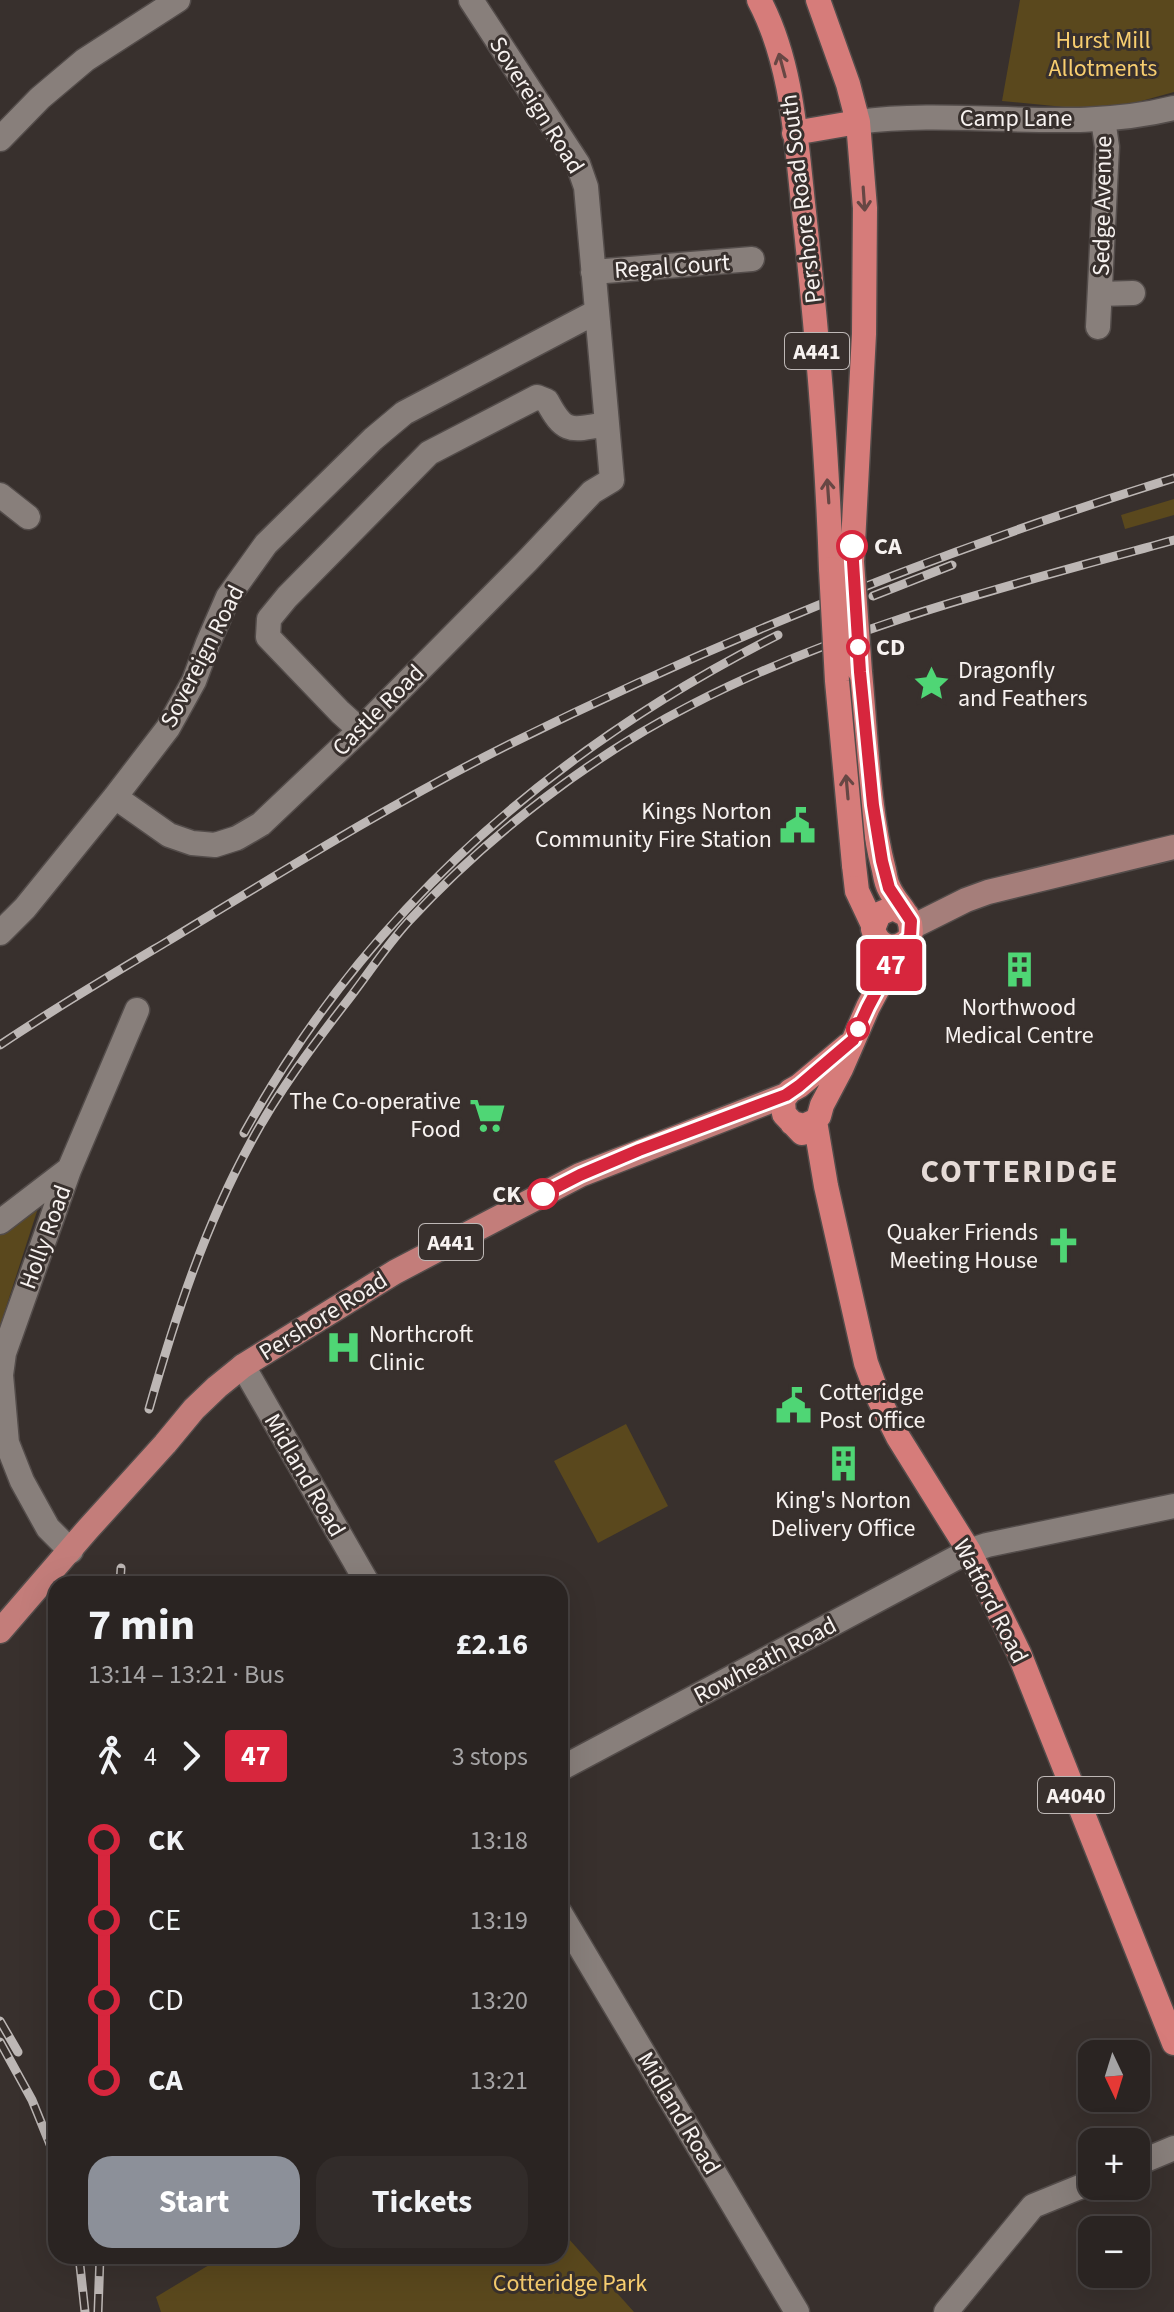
<!DOCTYPE html>
<html lang="en">
<head>
<meta charset="utf-8">
<style>
  :root { --surface:#2a2422; --page:#322c2a; --text:#f1f3f6; --muted:#a5a4a5; --line:#464140; --accent:#8c9099 }
  body { margin:0; font-family:"Source Sans 3",sans-serif; background:var(--page); color:var(--text); height:100vh; display:flex; flex-direction:column; font-size:30px; white-space:nowrap }
  * { box-sizing:border-box; margin:0 }
  p { font-size:26px; color:var(--muted) }
  .icon { flex:none; width:44px; height:44px; fill:none; stroke:currentColor; stroke-width:2; stroke-linecap:round; stroke-linejoin:round }
  .map { position:relative; flex:1; overflow:hidden }
  .drawer { position:absolute; left:48px; top:1576px; width:520px; height:688px; display:flex; flex-direction:column; background:var(--surface); border-radius:24px; box-shadow:0 8px 32px #0002,0 0 0 2px var(--line) }
  .drawer>* { flex:none }
  .badge { padding:0 16px; border-radius:6px; font-size:28px; line-height:52px }
  .needle { width:52px; rotate:176deg }
  .tools { position:absolute; left:1078px; top:2040px; display:grid; gap:16px }
  .tools a { display:grid; place-items:center; width:72px; height:72px; border-radius:16px; background:var(--surface); box-shadow:0 8px 32px #0002,0 0 0 2px var(--line); font-size:40px }
  .map>.badge { position:absolute; translate:-50% -50%; box-shadow:0 0 0 4px #fff }
  .legs { display:flex; align-items:center; gap:12px; height:88px; padding:0 40px; font-size:26px }
  .legs p { margin-inline-start:auto }
  .head { display:flex; align-items:center; justify-content:space-between; height:136px; padding:0 40px }
  h1 { font-size:44px; font-weight:700; line-height:60px }
  .cta { display:flex; gap:16px; margin-top:auto; padding:16px 40px }
  .cta a { flex:1; height:92px; border-radius:24px; background:var(--accent); color:#fff; font-size:32px; font-weight:700; line-height:92px; text-align:center }
  .cta a+a { background:var(--page); color:var(--text) }
  ul { padding:0 40px; list-style:none }
  li { display:flex; align-items:center; gap:28px; height:80px; font-size:30px }
  li i { display:grid; place-items:center; width:12px; height:100%; margin:0 10px; background:currentColor }
  li i::after { content:''; width:20px; height:20px; margin:-10px; border:6px solid; border-radius:50%; background:var(--surface) }
  li p { margin-inline-start:auto }
  li:first-child i { background:linear-gradient(#0000 50%,currentColor 0) }
  li:last-child i { background:linear-gradient(currentColor 50%,#0000 0) }
  .map>svg:first-child { display:block }
  .green { fill:#5a481d }
  .lines { fill:none; stroke-linecap:round; stroke-linejoin:round }
  .minor-casing { stroke:#534c4a; stroke-width:27 }
  .tertiary-casing { stroke:#534c4a; stroke-width:27 }
  .secondary-casing { stroke:#534c4a; stroke-width:27 }
  .primary-casing { stroke:#534c4a; stroke-width:27 }
  .trunk-casing { stroke:#534c4a; stroke-width:27 }
  .minor { stroke:#887f7b; stroke-width:24 }
  .tertiary { stroke:#887f7b; stroke-width:24 }
  .secondary { stroke:#a57e7a; stroke-width:24 }
  .primary { stroke:#c37d7a; stroke-width:24 }
  .trunk { stroke:#d67c7a; stroke-width:24 }
  .rail-casing { stroke:#bdb7b5; stroke-width:9 }
  .rail { stroke:#38302d; stroke-width:6; stroke-dasharray:18; stroke-linecap:butt }
  .trunk-bridge-casing { stroke:#534c4a; stroke-width:27; stroke-linecap:butt }
  .trunk-bridge { stroke:#d67c7a; stroke-width:24 }
  .oneway { stroke:#674744 }
  .line-1-casing { stroke:#fff; stroke-width:18 }
  .line-1 { stroke:#d7263d; stroke-width:12 }
  .stop-1-dot { fill:#fff; stroke:#d7263d; stroke-width:4 }
  .labels { text-anchor:middle; stroke-width:6; stroke-linejoin:round; paint-order:stroke }
  .shield { fill:#38302d; stroke:#beb8b6; stroke-width:2 }
  .shield-label { font-size:22px; font-weight:bold; fill:#f7f2f0 }
  .park-label { font-size:24px; fill:#f8ce6f; stroke:#38302d }
  .street-label { font-size:24px; fill:#f7f2f0; stroke:#38302d }
  .stop-label { font-size:24px; font-weight:bold; fill:#f7f2f0; stroke:#38302d; text-anchor:start }
  .poi-label { font-size:24px; fill:#f7f2f0; stroke:#38302d; text-anchor:start }
  .district-label { font-size:32px; font-weight:bold; letter-spacing:2px; fill:#e6dbd7; stroke:#38302d }
</style>
</head>
<body>
<div class="map">
<svg width="1174" height="2312" viewBox="0 0 1174 2312">
  <rect width="100%" height="100%" fill="#38302d"/>
  <path class="green" d="M1020,0H1174V92L1105,111L1002,101Z
    M1174,499V515L1125,529L1121,515Z
    M40,1202L0,1326V1231Z
    M626,1424L668,1506L598,1543L554,1461Z
    M560,2229L634,2312H161L156,2297L224,2256H560Z"/>
  <g class="lines">
    <defs>
      <path id="minor" d="M593,272L752,259
        M1100,294L1133,293
        M1098,327L1107,147L1103,119
        M0,495L28,517
        M360,730L340,712L268,637L269,619L287,597L429,453L537,397L547,401C565,435 571,430 607,424
        M115,797L169,835L192,843L215,845L237,838L261,824L360,730L528,560L592,492L612,480L586,187L578,164L471,0
        M0,933L25,908L115,797L168,728L194,681L208,643L228,597L266,544L373,439L404,413L596,312
        M0,1222L68,1170
        M243,1366L368,1584
        M71,1551L48,1528L22,1481L7,1443L1,1375L4,1353L69,1170L137,1010
        M560,1769L969,1551
        M560,1913L797,2312
        M1136,2164L1174,2148
        M946,2312L1033,2206L1092,2182"/>
      <path id="tertiary" d="M858,122C962,108 1071,134 1174,108
        M0,139L40,98L85,60L178,0
        M969,1551L987,1545L1174,1506"/>
      <path id="secondary" d="M912,927L966,900L988,892L1174,847"/>
      <path id="primary" d="M0,1631L88,1529L165,1444L194,1409L217,1387L243,1366L395,1272L580,1175L786,1095"/>
      <path id="trunk" d="M759,0C793,64 796,142 804,212C817,331 827,450 831,569
        M818,0L848,84L858,122L865,208L864,334L852,562
        M794,133L858,122
        M860,672C866,735 868,810 884,870C885,875 886,883 889,888C897,906 915,916 910,937C897,953 878,948 873,929L879,914L893,908L907,915
        M854,865L857,891L873,925
        M815,1121L826,1186L866,1363L880,1401L898,1437L969,1551L1019,1653L1174,2043
        M792,1123L804,1126L815,1121L819,1116L822,1105L841,1069L868,1007L901,945
        M802,1133L784,1114L783,1100L790,1091L799,1086L848,1045"/>
    </defs>
    <use href="#minor" class="minor-casing"/>
    <use href="#tertiary" class="tertiary-casing"/>
    <use href="#secondary" class="secondary-casing"/>
    <use href="#primary" class="primary-casing"/>
    <use href="#trunk" class="trunk-casing"/>
    <use href="#minor" class="minor"/>
    <use href="#tertiary" class="tertiary"/>
    <use href="#secondary" class="secondary"/>
    <use href="#primary" class="primary"/>
    <use href="#trunk" class="trunk"/>
    <defs>
      <path id="rail" d="M873,596L952,565
        M0,1045C55,1008 111,975 168,941C280,873 392,803 510,744C723,638 946,549 1174,478
        M244,1133C367,911 552,749 778,635
        M149,1409C175,1317 205,1226 251,1142C278,1092 313,1045 348,1000C368,974 387,945 409,921C487,836 591,756 693,704C844,626 1011,585 1174,540
        M120,1584L121,1568
        M0,2021L18,2052
        M0,2042L32,2100L56,2159
        M79,2256L85,2312
        M98,2312L100,2256"/>
    </defs>
    <use href="#rail" class="rail-casing"/>
    <use href="#rail" class="rail"/>
    <defs>
      <path id="trunk-bridge" d="M852,562L860,672
        M831,569L837,681L854,865"/>
    </defs>
    <use href="#trunk-bridge" class="trunk-bridge-casing"/>
    <use href="#trunk-bridge" class="trunk-bridge"/>
  </g>
  <defs><path id="oneway-shaft" d="M-6 0H5M1.5-3L5.5 0L1.5 3" fill="none" stroke-width="1.6" stroke-linecap="round" stroke-linejoin="round" transform="scale(2)"/></defs>
  <g class="oneway">
    <use href="#oneway-shaft" transform="translate(782 65) rotate(-105)"/>
    <use href="#oneway-shaft" transform="translate(864 199) rotate(86)"/>
    <use href="#oneway-shaft" transform="translate(828 491) rotate(-94)"/>
    <use href="#oneway-shaft" transform="translate(847 787) rotate(-95)"/>
  </g>
  <g class="lines">
    <defs>
      <path id="line-1" d="M543,1194L580,1175L639,1150L786,1095L799,1086L853,1040L868,1007L901,945L910,937L911,921L889,888L882,861L873,805L860,672L852,546"/>
    </defs>
    <use href="#line-1" class="line-1-casing"/>
    <use href="#line-1" class="line-1"/>
  </g>
  <defs>
    <symbol id="sight-bare" viewBox="-9 -9 18 18"><path d="M0-6L1.8-2.2L6-1.7L2.9 1.2L3.7 5.4L0 3.3L-3.7 5.4L-2.9 1.2L-6-1.7L-1.8-2.2Z" fill="#4fd675" stroke="#38302d" stroke-width="2.5" paint-order="stroke"/></symbol>
    <symbol id="civic-bare" viewBox="-9 -9 18 18"><path d="M-.6-6.5H3V-4.5H.6V-3L4-1V1h2V6H-6V1h2V-1L-.6-3ZM-1.2 2.5V6h2.4V2.5Z" fill="#4fd675" stroke="#38302d" stroke-width="2.5" paint-order="stroke"/></symbol>
    <symbol id="building-bare" viewBox="-9 -9 18 18"><path d="M-4-6H4V6H1V3H-1V6H-4ZM-2.5-4.3h1.7v1.8h-1.7ZM.8-4.3h1.7v1.8H.8ZM-2.5-1h1.7V.8h-1.7ZM.8-1h1.7V.8H.8Z" fill="#4fd675" stroke="#38302d" stroke-width="2.5" paint-order="stroke"/></symbol>
    <symbol id="supermarket-bare" viewBox="-9 -9 18 18"><path d="M-6-5.5h2.5l.6 2H6L4.5 2H-2.5L-4.4-4H-6ZM-1.5 3.2a1.3 1.3 0 1 0 .1 0ZM3 3.2a1.3 1.3 0 1 0 .1 0Z" fill="#4fd675" stroke="#38302d" stroke-width="2.5" paint-order="stroke"/></symbol>
    <symbol id="church-bare" viewBox="-9 -9 18 18"><path d="M-1.2-6h2.4v3.5h3.3v2.4h-3.3V6h-2.4V-.1h-3.3v-2.4h3.3Z" fill="#4fd675" stroke="#38302d" stroke-width="2.5" paint-order="stroke"/></symbol>
    <symbol id="hospital-bare" viewBox="-9 -9 18 18"><path d="M-5-5h3v3.5h4V-5h3V5h-3V1.5h-4V5h-3Z" fill="#4fd675" stroke="#38302d" stroke-width="2.5" paint-order="stroke"/></symbol>
  </defs>
  <g fill-rule="evenodd">
    <use href="#sight-bare" x="906" y="658" width="51" height="51"/>
    <use href="#civic-bare" x="772" y="800" width="51" height="51"/>
    <use href="#building-bare" x="994" y="944" width="51" height="51"/>
    <use href="#supermarket-bare" x="462" y="1090" width="51" height="51"/>
    <use href="#church-bare" x="1038" y="1220" width="51" height="51"/>
    <use href="#hospital-bare" x="318" y="1322" width="51" height="51"/>
    <use href="#civic-bare" x="768" y="1380" width="51" height="51"/>
    <use href="#building-bare" x="818" y="1438" width="51" height="51"/>
  </g>
  <g class="stop-1-dot">
    <circle cx="852" cy="546" r="14"/>
    <circle cx="858" cy="647" r="10"/>
    <circle cx="858" cy="1029" r="10"/>
    <circle cx="543" cy="1194" r="14"/>
  </g>
  <g class="labels">
    <g class="shield">
      <rect x="785" y="333" width="64" height="36" rx="6"/>
      <rect x="419" y="1224" width="64" height="36" rx="6"/>
      <rect x="1038" y="1777" width="76" height="36" rx="6"/>
    </g>
    <g class="shield-label">
      <text x="817" y="359">A441</text>
      <text x="451" y="1250">A441</text>
      <text x="1076" y="1803">A4040</text>
    </g>
    <g class="park-label">
      <text x="1103" y="48">Hurst Mill<tspan x="1103" dy="28">Allotments</tspan></text>
      <text x="570" y="2291">Cotteridge Park</text>
    </g>
    <g class="street-label">
      <text transform="translate(537 105) rotate(58)" y="8">Sovereign Road</text>
      <text x="1016" y="126">Camp Lane</text>
      <text transform="translate(801 199) rotate(-97)" y="8">Pershore Road South</text>
      <text transform="translate(1102 206) rotate(-89)" y="8">Sedge Avenue</text>
      <text transform="translate(672 266) rotate(-4)" y="8">Regal Court</text>
      <text transform="translate(202 656) rotate(-63)" y="8">Sovereign Road</text>
      <text transform="translate(378 710) rotate(-45)" y="8">Castle Road</text>
      <text transform="translate(45 1237) rotate(-70)" y="8">Holly Road</text>
      <text transform="translate(323 1316) rotate(-32)" y="8">Pershore Road</text>
      <text transform="translate(305 1475) rotate(60)" y="8">Midland Road</text>
      <text transform="translate(991 1601) rotate(63)" y="8">Watford Road</text>
      <text transform="translate(765 1660) rotate(-28)" y="8">Rowheath Road</text>
      <text transform="translate(679 2113) rotate(59)" y="8">Midland Road</text>
    </g>
    <g class="stop-label">
      <text x="874" y="554">CA</text>
      <text x="876" y="655">CD</text>
      <text x="521" y="1202" text-anchor="end">CK</text>
    </g>
    <g class="poi-label">
      <text x="958" y="678">Dragonfly<tspan x="958" dy="28">and Feathers</tspan></text>
      <text x="772" y="819" text-anchor="end">Kings Norton<tspan x="772" dy="28">Community Fire Station</tspan></text>
      <text x="1019" y="1015" text-anchor="middle">Northwood<tspan x="1019" dy="28">Medical Centre</tspan></text>
      <text x="461" y="1109" text-anchor="end">The Co-operative<tspan x="461" dy="28">Food</tspan></text>
      <text x="1038" y="1240" text-anchor="end">Quaker Friends<tspan x="1038" dy="28">Meeting House</tspan></text>
      <text x="369" y="1342">Northcroft<tspan x="369" dy="28">Clinic</tspan></text>
      <text x="819" y="1400">Cotteridge<tspan x="819" dy="28">Post Office</tspan></text>
      <text x="843" y="1508" text-anchor="middle">King's Norton<tspan x="843" dy="28">Delivery Office</tspan></text>
    </g>
    <g class="district-label">
      <text x="1020" y="1182">COTTERIDGE</text>
    </g>
  </g>
</svg>
<div class="tools">
<a><svg class="needle" viewBox="-14 -14 28 28"><path d="M0-13l5 13h-10z" fill="#e53935"/><path d="M0 13l5-13h-10z" fill="#a5a4a5"/></svg></a>
<a>+</a>
<a>−</a>
</div>
<b class="badge" style="left:891px;top:965px;background:#d7263d;color:#fff">47</b>
<section class="drawer">
<div class="head"><div><h1>7 min</h1><p>13:14 – 13:21 · Bus</p></div><b>£2.16</b></div>
<div class="legs"><svg class="icon" aria-label="walk" viewBox="0 0 24 24"><circle cx="13" cy="4" r="2"/><path d="M13 8l-2 6 4 7M11 14l-3 7M7 12l3-4h3l4 4"/></svg>4<svg class="icon" aria-label="forward" viewBox="0 0 24 24"><path d="M9 5l7 7-7 7"/></svg><b class="badge" style="background:#d7263d;color:#fff">47</b><p>3 stops</p></div>
<ul>
<li><i style="color:#d7263d"></i><b>CK</b><p>13:18</p></li>
<li><i style="color:#d7263d"></i><span>CE</span><p>13:19</p></li>
<li><i style="color:#d7263d"></i><span>CD</span><p>13:20</p></li>
<li><i style="color:#d7263d"></i><b>CA</b><p>13:21</p></li>
</ul>
<div class="cta"><a>Start</a><a>Tickets</a></div>
</section>
</div>
</body>
</html>
